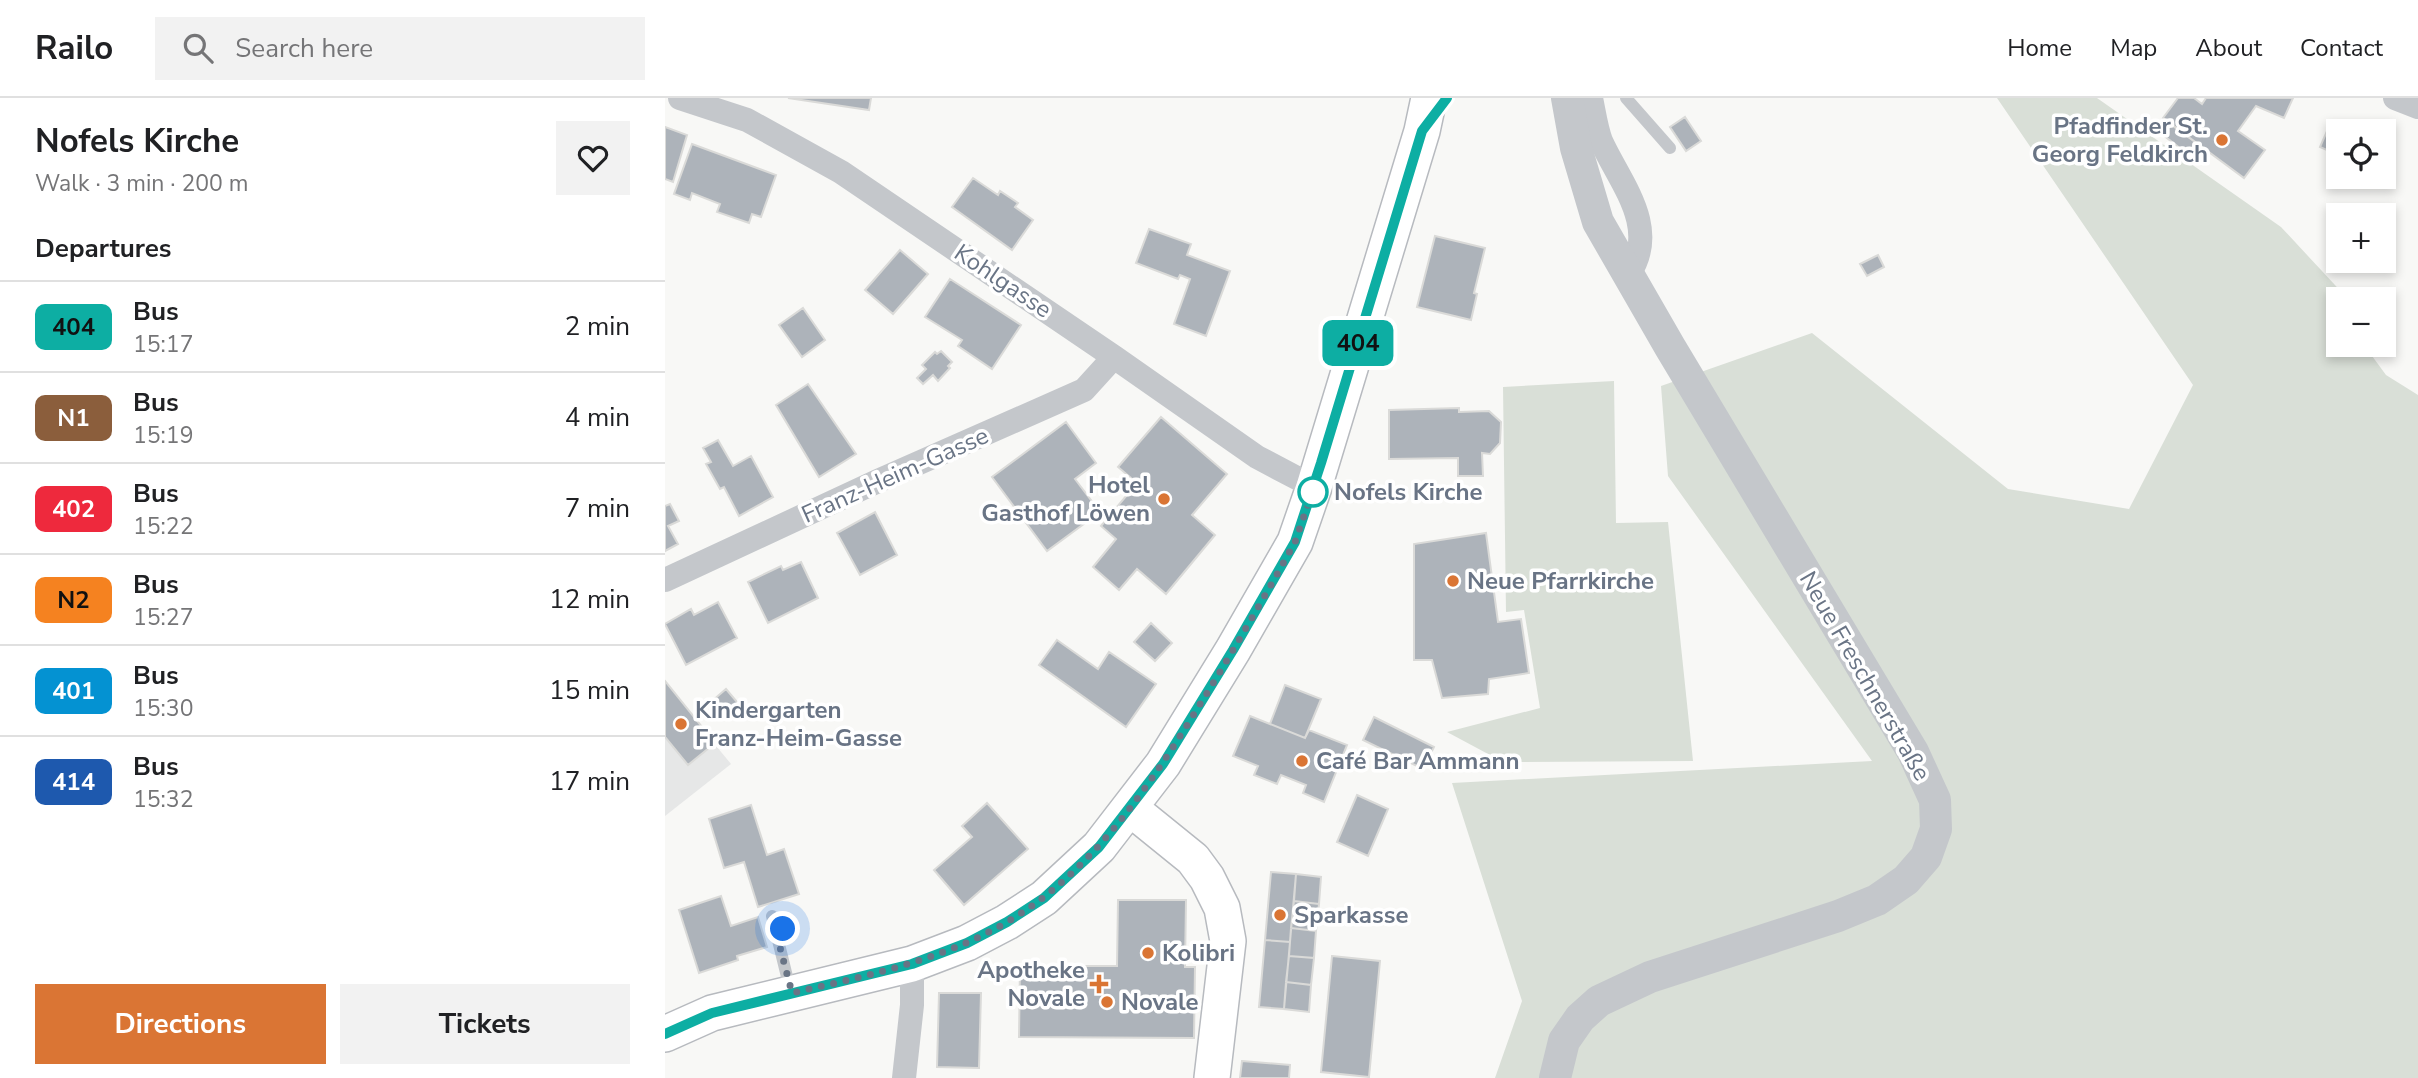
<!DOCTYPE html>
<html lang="en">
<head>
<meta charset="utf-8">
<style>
  :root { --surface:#fff; --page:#f2f2f2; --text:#202124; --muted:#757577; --line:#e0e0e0; --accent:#da7534 }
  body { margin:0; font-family:"Nunito Sans",sans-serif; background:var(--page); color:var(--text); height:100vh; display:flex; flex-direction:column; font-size:26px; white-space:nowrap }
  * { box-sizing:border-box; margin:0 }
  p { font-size:23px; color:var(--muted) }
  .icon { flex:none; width:38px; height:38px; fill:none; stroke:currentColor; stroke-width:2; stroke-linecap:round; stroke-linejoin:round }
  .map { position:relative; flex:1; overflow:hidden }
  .panel { display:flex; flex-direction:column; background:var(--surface); width:665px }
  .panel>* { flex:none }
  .badge { padding:0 14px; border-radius:10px; font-size:24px; line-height:46px }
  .controls { position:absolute; left:1661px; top:21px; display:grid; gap:14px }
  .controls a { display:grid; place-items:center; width:70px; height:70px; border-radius:0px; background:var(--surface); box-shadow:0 4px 10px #0003; font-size:35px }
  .you { position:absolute; width:35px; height:35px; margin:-18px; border:5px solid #fff; border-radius:50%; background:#1a73e8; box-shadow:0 0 0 10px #1a73e833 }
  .map>.badge { position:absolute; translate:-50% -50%; box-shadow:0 0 0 4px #fff }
  h2 { padding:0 35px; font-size:26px; line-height:63px }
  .round { display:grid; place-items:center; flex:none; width:74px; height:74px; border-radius:0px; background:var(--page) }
  .summary { display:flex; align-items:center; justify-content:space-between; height:119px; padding:0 35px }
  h1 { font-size:33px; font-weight:700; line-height:52px }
  .cta { display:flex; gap:14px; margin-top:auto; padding:14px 35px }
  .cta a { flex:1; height:80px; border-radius:0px; background:var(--accent); color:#fff; font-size:28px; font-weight:700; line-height:80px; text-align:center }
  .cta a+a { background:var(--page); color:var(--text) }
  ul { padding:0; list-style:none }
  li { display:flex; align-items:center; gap:21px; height:91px; padding:0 35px; border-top:2px solid var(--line) }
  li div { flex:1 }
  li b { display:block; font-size:26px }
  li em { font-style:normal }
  li .badge { min-width:77px; font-weight:700; text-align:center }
  header { display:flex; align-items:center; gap:42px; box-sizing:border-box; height:98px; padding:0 35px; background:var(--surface); border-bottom:2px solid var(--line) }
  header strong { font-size:33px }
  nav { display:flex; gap:38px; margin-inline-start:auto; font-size:24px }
  .search { width:490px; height:63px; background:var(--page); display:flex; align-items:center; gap:18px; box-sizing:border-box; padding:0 24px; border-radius:0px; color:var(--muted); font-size:26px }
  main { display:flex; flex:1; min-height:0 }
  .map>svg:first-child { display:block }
  .built { fill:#e6e7e7 }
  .green { fill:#d9dfd7 }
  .building { fill:#adb3ba; stroke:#dadad8; stroke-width:2 }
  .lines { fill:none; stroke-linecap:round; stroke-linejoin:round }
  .secondary-casing { stroke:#b7babf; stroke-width:38 }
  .service { stroke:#c4c7cb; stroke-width:12 }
  .minor { stroke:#c4c7cb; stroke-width:24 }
  .tertiary { stroke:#c4c7cb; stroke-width:32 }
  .secondary { stroke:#fff; stroke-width:35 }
  .line-casing { stroke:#fff; stroke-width:16 }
  .line { stroke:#0daea3; stroke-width:10 }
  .walk { stroke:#697485; stroke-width:7; stroke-dasharray:0 12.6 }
  .poi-dot { fill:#da7534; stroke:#fff; stroke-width:2.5 }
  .stop-dot { fill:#fff; stroke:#0daea3; stroke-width:3.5 }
  .labels { text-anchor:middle; stroke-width:7; stroke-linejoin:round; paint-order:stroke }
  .poi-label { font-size:24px; font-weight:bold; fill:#697485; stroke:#fff; text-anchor:start }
  .street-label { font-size:24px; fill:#697485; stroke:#fff }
  .stop-label { font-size:24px; font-weight:bold; fill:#697485; stroke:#fff; text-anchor:start }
</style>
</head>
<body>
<header>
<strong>Railo</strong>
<div class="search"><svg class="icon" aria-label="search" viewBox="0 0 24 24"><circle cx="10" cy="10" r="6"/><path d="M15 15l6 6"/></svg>Search here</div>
<nav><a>Home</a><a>Map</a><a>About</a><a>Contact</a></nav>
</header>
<main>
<section class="panel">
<div class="summary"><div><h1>Nofels Kirche</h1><p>Walk · 3 min · 200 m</p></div><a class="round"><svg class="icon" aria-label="heart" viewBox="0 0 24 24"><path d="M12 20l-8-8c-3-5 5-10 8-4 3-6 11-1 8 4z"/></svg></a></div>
<h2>Departures</h2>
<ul>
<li><span class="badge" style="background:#0daea3;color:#111">404</span><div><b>Bus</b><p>15:17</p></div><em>2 min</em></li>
<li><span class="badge" style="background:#8b5e3c;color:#fff">N1</span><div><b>Bus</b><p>15:19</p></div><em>4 min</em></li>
<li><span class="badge" style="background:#ee293d;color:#fff">402</span><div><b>Bus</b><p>15:22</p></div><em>7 min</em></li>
<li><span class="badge" style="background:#f58220;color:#111">N2</span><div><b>Bus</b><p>15:27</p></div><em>12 min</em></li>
<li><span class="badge" style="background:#0492d2;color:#fff">401</span><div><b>Bus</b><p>15:30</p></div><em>15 min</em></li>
<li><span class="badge" style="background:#1e59ae;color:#fff">414</span><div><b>Bus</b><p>15:32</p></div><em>17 min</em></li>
</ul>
<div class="cta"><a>Directions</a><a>Tickets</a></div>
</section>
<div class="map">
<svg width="1753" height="980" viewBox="0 0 1753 980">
  <rect width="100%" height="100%" fill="#f8f8f6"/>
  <path class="built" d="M0,586L66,666L0,718Z"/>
  <path class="green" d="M1332,0H1432L1616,129L1683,201H1673V247H1699L1721,277L1753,297V980H830L857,903L787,685L1207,663L1003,378L996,288L1147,235L1343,391L1464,411L1528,287Z
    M949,283L951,425L1003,424L1028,663L838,664L782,634L875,610L859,512L841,514L838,289Z"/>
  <path class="building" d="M123,0H206L204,12Z
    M1513,0H1529L1537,6L1541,0H1628L1619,20L1591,8L1573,33L1600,52L1579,80L1498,20Z
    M1020,19L1036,43L1021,53L1005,29Z
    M1501,23L1541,52L1534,65L1493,33Z
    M1666,24L1687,33H1673V57L1655,49Z
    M0,29L22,37L8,84L0,81Z
    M27,46L111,77L96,119L87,116L84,125L52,114L55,106L27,95L25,102L9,96Z
    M308,80L333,97L335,93L353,105L350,109L368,122L347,152L287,109Z
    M484,131L526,146L522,157L565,173L541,238L509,226L525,181L515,177L513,181L471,165Z
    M770,138L820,150L809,195L812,196L806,222L752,209Z
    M235,152L263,176L228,216L200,192Z
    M1213,157L1219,169L1202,178L1195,166Z
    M285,181L356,227L327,271L293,248L297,242L260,219Z
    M138,210L160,242L137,259L114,227Z
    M276,253L287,264L283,268L285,270L273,283L268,277L258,286L252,280L261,271L257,267L270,254L272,256Z
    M143,286L191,356L154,379L111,307Z
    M794,310V314L824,313L836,324L835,345L825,356L817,355L818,378H793V360L724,361V312Z
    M496,319L562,376L527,417L550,437L501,496L472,471L454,492L428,469L451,441L436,428L472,385L453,369Z
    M401,324L431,365L410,381L435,414L382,453L327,379Z
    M53,342L68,368L86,358L108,399L74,418L59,389L55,391L41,366L46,364L38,350Z
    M5,406L14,423L3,428L13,446L0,453V408Z
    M210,414L232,457L195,477L172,435Z
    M821,435L833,524L856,521L864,575L824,581L823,596L777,600L767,562H749V446Z
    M136,464L153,500L103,525L83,484L116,468L118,472Z
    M53,504L72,540L21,567L0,526L26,511L29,517Z
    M486,525L507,545L490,563L469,544Z
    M392,542L433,571L444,554L491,586L461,629L374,567Z
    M0,583L50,645L23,667L0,639Z
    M620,587L656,601L640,640L605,626Z
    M61,591L78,611L63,622L47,603Z
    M585,618L640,640L644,632L682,647L659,704L638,695L641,687L616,677L612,686L589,677L593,668L568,658Z
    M709,619L769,649L758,671L698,642Z
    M692,697L723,711L703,758L672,744Z
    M322,705L363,751L299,807L269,772L307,739L297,728Z
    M86,707L102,757L119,751L134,796L93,809L79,764L59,770L44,721Z
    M606,774L631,776L625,844L600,842Z
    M631,776L656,779L654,806L629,803Z
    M56,798L66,828L93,819L102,849L72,858L73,862L34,875L14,812Z
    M453,802H521L520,869H530L529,940L354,939L355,868H452Z
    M629,803L654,806L651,833L626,830Z
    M626,830L651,833L649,860L624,858Z
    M600,842L625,844L619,911L594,909Z
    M624,858L649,860L646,887L621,884Z
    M667,858L715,863L704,979L656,974Z
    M621,884L646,887L644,914L619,911Z
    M274,895H316L314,970L272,969Z
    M577,963L625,967L624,980H575Z"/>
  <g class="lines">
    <defs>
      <path id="secondary" d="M465,710L528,761L542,780L557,810L563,843L547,980
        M0,936L47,915L247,866L302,845L342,824L379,800L434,749L498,666L568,552L630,444L649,389L757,33L764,0"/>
    </defs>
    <use href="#secondary" class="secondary-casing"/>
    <path class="service" d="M961,0L1005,50
      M107,818L111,834
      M118,831L111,834L126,895"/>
    <path class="minor" d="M15,0L82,22L176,74L449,259L592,359L649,389
      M926,0C929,14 931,30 936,43C955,85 995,129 964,176
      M1730,0L1753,9
      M0,482L213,383L419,292L449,259
      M239,980L247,907V866"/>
    <path class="tertiary" d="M890,980L899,943L915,920L934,903L985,879L1173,818L1212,802L1241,782L1261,759L1271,731L1270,702L1248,654L1005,249L933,124L911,50L902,0"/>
    <use href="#secondary" class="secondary"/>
  </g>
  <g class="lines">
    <defs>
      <path id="line" d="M0,936L47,915L247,866L302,845L342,824L379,800L434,749L498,666L568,552L630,444L656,365L757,33L782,0"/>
    </defs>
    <use href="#line" class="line-casing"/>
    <use href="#line" class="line"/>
    <path class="walk" d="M118,831L111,834L127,895C200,878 276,863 342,824C427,774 483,690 534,608C562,563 589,517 615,471L630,444L649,389L648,394"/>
  </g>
  <g class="poi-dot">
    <circle cx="1557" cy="42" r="7"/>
    <circle cx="499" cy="401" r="7"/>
    <circle cx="788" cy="483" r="7"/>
    <circle cx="16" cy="626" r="7"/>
    <circle cx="637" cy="663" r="7"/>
    <circle cx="615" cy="817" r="7"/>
    <circle cx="483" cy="855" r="7"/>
    <path d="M430.5 875.5h7v7h7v7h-7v7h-7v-7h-7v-7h7z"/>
    <circle cx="442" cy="904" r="7"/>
  </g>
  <circle class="stop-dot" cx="648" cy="394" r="14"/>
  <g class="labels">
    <g class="poi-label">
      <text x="1543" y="36" text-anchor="end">Pfadfinder St.<tspan x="1543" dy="28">Georg Feldkirch</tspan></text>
      <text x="485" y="395" text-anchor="end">Hotel<tspan x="485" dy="28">Gasthof Löwen</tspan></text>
      <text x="802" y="491">Neue Pfarrkirche</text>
      <text x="30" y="620">Kindergarten<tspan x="30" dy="28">Franz-Heim-Gasse</tspan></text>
      <text x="651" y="671">Café Bar Ammann</text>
      <text x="629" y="825">Sparkasse</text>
      <text x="497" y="863">Kolibri</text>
      <text x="420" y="880" text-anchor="end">Apotheke<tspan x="420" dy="28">Novale</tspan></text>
      <text x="456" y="912">Novale</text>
    </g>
    <g class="street-label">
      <text transform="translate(338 183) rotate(34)" y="8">Kohlgasse</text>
      <text transform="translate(230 377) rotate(-24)" y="8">Franz-Heim-Gasse</text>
      <text transform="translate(1200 578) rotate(60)" y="8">Neue Freschnerstraße</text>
    </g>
    <g class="stop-label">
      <text x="669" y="402">Nofels Kirche</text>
    </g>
  </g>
</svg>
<div class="controls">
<a><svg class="icon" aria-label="locate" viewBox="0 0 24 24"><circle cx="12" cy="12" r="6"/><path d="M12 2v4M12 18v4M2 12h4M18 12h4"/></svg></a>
<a>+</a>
<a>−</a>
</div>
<div class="you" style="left:118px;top:831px"></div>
<b class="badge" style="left:693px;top:245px;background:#0daea3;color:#111">404</b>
</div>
</main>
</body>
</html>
